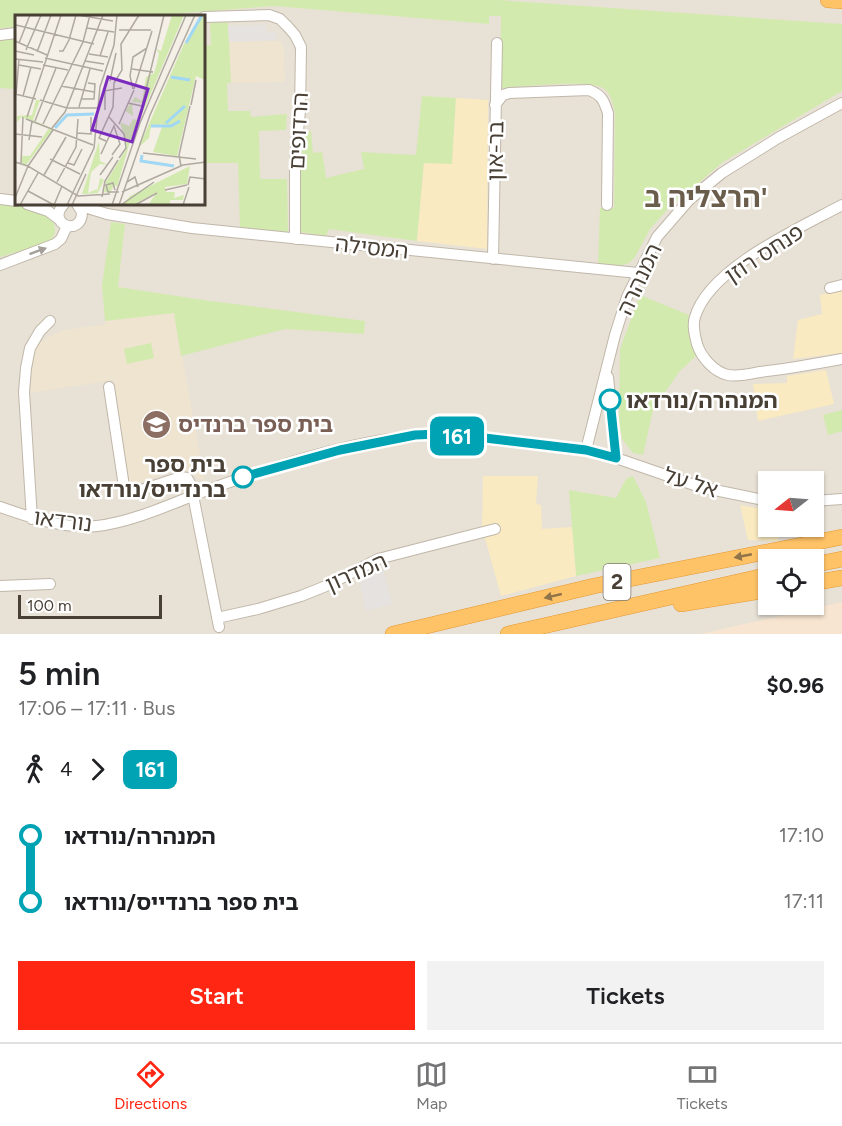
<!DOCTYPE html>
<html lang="en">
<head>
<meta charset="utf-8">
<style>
  :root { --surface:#fff; --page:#f2f2f2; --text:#202124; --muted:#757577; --line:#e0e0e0; --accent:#ff2713 }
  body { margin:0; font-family:Figtree,"Noto Sans Hebrew",sans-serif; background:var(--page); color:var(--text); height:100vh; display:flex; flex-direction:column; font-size:22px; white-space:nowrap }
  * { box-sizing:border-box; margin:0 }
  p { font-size:20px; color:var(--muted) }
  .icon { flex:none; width:33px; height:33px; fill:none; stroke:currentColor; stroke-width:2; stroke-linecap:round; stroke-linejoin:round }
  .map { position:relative; height:634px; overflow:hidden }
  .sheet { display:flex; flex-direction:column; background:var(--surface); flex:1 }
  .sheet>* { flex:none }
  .badge { padding:0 12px; border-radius:9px; font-size:21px; line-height:39px }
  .needle { width:39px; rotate:253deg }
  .controls { position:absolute; left:758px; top:471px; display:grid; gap:12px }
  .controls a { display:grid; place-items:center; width:66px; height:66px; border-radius:0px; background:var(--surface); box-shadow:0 2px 4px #0004; font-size:30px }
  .scale { position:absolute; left:18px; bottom:15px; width:144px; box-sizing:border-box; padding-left:6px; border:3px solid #483f35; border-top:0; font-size:16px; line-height:21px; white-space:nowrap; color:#483f35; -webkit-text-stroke:4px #fff; paint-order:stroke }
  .map>.badge { position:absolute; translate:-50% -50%; box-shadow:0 0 0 3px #fff }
  .legs { display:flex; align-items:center; gap:9px; height:66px; padding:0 18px; font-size:20px }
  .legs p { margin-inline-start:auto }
  .summary { display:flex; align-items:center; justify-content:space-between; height:102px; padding:0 18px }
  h1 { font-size:33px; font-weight:600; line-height:45px }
  .action { display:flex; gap:12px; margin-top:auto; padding:12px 18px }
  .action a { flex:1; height:69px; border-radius:0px; background:var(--accent); color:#fff; font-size:24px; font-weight:600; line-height:69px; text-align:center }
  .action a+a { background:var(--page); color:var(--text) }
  ul { padding:0 18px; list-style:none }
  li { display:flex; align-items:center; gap:21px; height:66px; font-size:22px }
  li i { display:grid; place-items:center; width:9px; height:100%; margin:0 8px; background:currentColor }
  li i::after { content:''; width:15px; height:15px; margin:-8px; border:4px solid; border-radius:50%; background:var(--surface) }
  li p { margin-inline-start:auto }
  li:first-child i { background:linear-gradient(#0000 50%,currentColor 0) }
  li:last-child i { background:linear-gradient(currentColor 50%,#0000 0) }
  .tabs { display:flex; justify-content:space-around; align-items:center; height:84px; border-top:2px solid var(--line); background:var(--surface); font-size:16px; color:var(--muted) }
  .tabs a { display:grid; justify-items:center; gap:3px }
  .tabs .selected { color:var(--accent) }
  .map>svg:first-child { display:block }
  .residential { fill:#e8e1d5; fill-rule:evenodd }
  .commercial { fill:#f7e5d1 }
  .education { fill:#eee4d0 }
  .green { fill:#d3eaae }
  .sand { fill:#faeac1 }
  .parking { fill:#e5e2df }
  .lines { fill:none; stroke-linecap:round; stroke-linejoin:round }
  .minor-casing { stroke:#c0b7a9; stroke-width:12 }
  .highway-casing { stroke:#e59730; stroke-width:16 }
  .minor { stroke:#fff; stroke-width:10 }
  .highway { stroke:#ffc367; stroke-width:15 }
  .oneway { fill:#a49f9a }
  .oneway2 { fill:#917449 }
  .line-1-casing { stroke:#fff; stroke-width:14 }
  .line-1 { stroke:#00a3b4; stroke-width:9 }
  .stop-1-dot { fill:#fff; stroke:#00a3b4; stroke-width:3 }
  .labels { text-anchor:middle; stroke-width:5; stroke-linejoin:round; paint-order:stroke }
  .shield { fill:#fff; stroke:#7f7972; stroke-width:1.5 }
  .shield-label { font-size:21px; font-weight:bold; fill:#483f35 }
  .street-label { font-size:22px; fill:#483f35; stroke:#fff }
  .stop-label { font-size:22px; font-weight:bold; fill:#483f35; stroke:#fff; text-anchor:start }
  .education-label { font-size:22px; font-weight:bold; fill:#785e54; stroke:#fff; text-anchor:start }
  .district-label { font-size:28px; font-weight:bold; fill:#6b5d4c; stroke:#fff }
  .inset-river { fill:none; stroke:#a0d7f4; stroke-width:3 }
  .inset-road { fill:none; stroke:#afa9a0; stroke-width:1.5 }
  .view { fill:#7b2cbf; fill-opacity:0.15; stroke:#7b2cbf; stroke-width:3 }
  .inset-edge { fill:none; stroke:#483f35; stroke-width:3 }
</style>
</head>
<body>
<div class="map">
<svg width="842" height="634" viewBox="0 0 842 634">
  <rect width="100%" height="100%" fill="#f4efe7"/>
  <path class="residential" d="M0,0H842V634H0ZM16,16H204V204H16ZM768,482H813V526H768ZM768,560H813V604H768Z"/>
  <path class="commercial" d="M842,602V634H700Z"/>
  <path class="education" d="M281,41L284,52L285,82L231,83L229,42Z
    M174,312L205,482L181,467L130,486L114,380L30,393L34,348L46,338L60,331L105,324V321Z"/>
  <path class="green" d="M0,0H499L842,24V91L723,162L666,211L650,229L635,257L629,263L612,268L598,266L600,208H614L615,113C613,104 611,93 603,88C586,79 522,87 500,88L501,16H489V24L274,6L145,16H16V27L0,28Z
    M228,22L231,83H227L228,111H250L251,117L287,114L286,130L259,131L260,179H287L288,232L282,235L240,227L238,163H204V46L211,45L210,23Z
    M16,36L14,89L0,88V37Z
    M422,96L456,98L452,165L424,163L417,241L329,229L326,236L301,232L300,229V131H311L313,153L322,152L326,178L364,169L361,152L416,155Z
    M0,203C16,205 54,207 55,229C55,235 53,238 49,242L0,257Z
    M111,222L125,224L118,287L203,300L365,321L364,334L285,329L181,356L174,313L105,321L102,286Z
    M640,295L689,315C687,330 691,341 697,355L679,372L653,410L643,455L633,453L622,439L619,421L620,349Z
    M151,343L154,358L127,364L124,349Z
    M842,410V431L828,435L823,415Z
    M633,476L646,502L660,558L576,576L569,490L616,498L626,479Z"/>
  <path class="sand" d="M456,98L488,100L487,249L417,241L424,163L452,164Z
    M842,290V353L793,359L798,320L822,314L820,295Z
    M826,370L834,404L758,421L753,384L787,383V376Z
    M483,476H538L536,504L541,505L542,529L572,527L576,576L501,596L482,527Z
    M740,505L768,510V526L775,527L779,541L748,540Z"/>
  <path class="parking" d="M266,25L267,33L276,32V40L229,42L228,26Z
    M383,569L392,604L366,611L358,576Z"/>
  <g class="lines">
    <defs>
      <path id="minor" d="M204,17L269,15L280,19L288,27L295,35L301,47L300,111L295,161V239
        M0,35L16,33
        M495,105L503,95L509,93L589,90C602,95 604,101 608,113L607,205
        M0,199L16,201
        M27,204L48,211L60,220
        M64,204C45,224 82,238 82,212L77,204
        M78,205L107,214L192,228L638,273
        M842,205C800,228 709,268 695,317C692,325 695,336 697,344C701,357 714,372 728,375C738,377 750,374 760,372C788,369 815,364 842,359
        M493,259L497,43
        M0,265L55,244L61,239L67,226
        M830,288L842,285
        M608,377L616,458
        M109,387L125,493H132L181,477L187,478L191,485L219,627
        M586,450L615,335L627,297L657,237L689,200L722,173L778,138L842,103
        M813,501L842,499
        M0,507C31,518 64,529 97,526C134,522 175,502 210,489C281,464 362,437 439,434L586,450L616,458L700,487L768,501
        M32,519L24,392L26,368L30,348L40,331L50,321
        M0,586L50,584
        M217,618L258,609L301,596L326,586L378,559L495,529"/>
      <path id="highway" d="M828,0L842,1
        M813,565L842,559
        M813,583L842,578
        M681,604L768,590
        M393,634L594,586L842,537
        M508,634L768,575"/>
    </defs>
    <use href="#minor" class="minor-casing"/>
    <use href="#highway" class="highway-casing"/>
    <use href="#minor" class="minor"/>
    <use href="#highway" class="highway"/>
  </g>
  <defs><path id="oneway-solid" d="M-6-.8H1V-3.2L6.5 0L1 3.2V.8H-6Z" transform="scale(1.5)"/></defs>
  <use class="oneway" href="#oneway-solid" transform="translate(38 251) rotate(-20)"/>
  <g class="oneway2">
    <use href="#oneway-solid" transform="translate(743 556) rotate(169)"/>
    <use href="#oneway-solid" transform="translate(553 596) rotate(167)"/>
  </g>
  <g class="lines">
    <defs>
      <path id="line-1" d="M243,477L340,450L415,435L439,434L468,436L586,450L616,458L610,400"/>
    </defs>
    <use href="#line-1" class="line-1-casing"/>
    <use href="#line-1" class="line-1"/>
  </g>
  <defs>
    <symbol id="school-disc" viewBox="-11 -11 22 22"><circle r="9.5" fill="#8d6e63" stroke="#fff"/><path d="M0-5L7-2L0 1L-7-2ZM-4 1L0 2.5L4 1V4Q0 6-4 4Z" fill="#fff"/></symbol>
  </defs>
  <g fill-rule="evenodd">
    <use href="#school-disc" x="140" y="408" width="33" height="33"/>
  </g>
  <g class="stop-1-dot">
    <circle cx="610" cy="400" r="10"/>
    <circle cx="243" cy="477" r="10"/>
  </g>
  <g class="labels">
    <rect class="shield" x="603.5" y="564" width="27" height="36" rx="4.5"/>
    <g class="shield-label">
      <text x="617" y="589">2</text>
    </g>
    <g class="street-label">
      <text transform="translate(298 131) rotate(-87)" y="8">הרדופים</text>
      <text transform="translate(495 151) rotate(-89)" y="8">בר-און</text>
      <text transform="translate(372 247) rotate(6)" y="8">המסילה</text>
      <text transform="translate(764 253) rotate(-33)" y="8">פנחס רוזן</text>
      <text transform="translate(639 279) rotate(-65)" y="8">המנהרה</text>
      <text transform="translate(691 482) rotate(17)" y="8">אל על</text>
      <text transform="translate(63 520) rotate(7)" y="8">נורדאו</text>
      <text transform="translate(356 572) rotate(-24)" y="8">המדרון</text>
    </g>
    <g class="stop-label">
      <text x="626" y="408">המנהרה/נורדאו</text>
      <text x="226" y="472" text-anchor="end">בית ספר<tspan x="226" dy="25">ברנדייס/נורדאו</tspan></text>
    </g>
    <g class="education-label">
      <text x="178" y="432">בית ספר ברנדיס</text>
    </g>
    <g class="district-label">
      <text x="706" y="207">הרצליה ב'</text>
    </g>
  </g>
  <g transform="translate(15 15)">
    <rect width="190" height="190" fill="#f4efe7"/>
    <path d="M157,0H169L114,130L102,172L100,170L91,171L99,170L95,178L89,177L91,167L112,133L105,107L114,111L118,104L122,105L128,88L117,87L118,101L110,96L120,82L127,86L131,62L139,58L142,48L144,38L141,34L146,36ZM186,0H190V65L181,61L162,141L138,137L148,109L136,111L134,123L124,132L168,31ZM21,85H25L18,105L38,114L11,150L7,148V141H15L34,113L6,102L2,107V101L17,100ZM84,126L85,146L93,150L85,149L76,157L73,178L82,174V178L85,163L89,165L83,178L67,179ZM175,151L172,169L150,172L151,177H160L159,183L169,180L168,185H155V190H133L142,177L118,190H107L115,181Z" fill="#d3eaae"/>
    <path class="inset-river" d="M171,28L187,0M156,62L175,65M151,108L170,91M136,111H156L165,106M40,113L52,100L79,99M127,140L126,146L159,151"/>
    <path class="inset-road" d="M63,0L98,6M1,10L79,29M72,13L99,17M104,15H136M0,26L32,40M4,28L15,0M11,35L26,0M0,36L19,40M44,36H48L54,25L61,0M22,37L36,0M74,39L93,42M85,41L93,17M30,43L88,56M0,44L28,47M70,46L89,49M4,50L26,54M28,50L53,55M117,54L138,57M95,66L101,38M46,71L79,77M118,74L115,61L118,42L132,33M119,74L137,16M89,76L107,73M90,76V95M0,79L21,84M1,80L4,44M8,81L16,52M67,84H79L80,69L73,68M25,85L52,93H82M113,88L127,91L149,0M176,90L181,65M64,92L75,54M12,102L46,0M94,102L109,119L111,133L104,143M11,104L78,130M20,106L41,53M28,109L68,27L75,0M104,109L119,75M37,113L50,97L88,0M62,118L76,119V102M0,119L27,122M14,125L17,106M91,126L84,123L98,92L99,68L107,55L106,29L124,0M128,138L181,144M86,139L99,111L105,129L97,140M35,144L65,159M0,147L13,151L38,115M6,148L8,102M53,148L59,150L67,134M166,151L164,140L175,91M29,160L51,122M85,160L98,142M42,167L61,132L63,104M112,167L120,162L123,172M173,170L175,162L191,164M100,175L98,168L91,170L93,177H104M150,175L172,170M13,176L39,190M107,177L168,150L191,147M87,182L90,166L103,145M0,183L13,151L63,181L95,179M5,190L23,158M39,190L47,171M52,190L79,133L85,72L99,30L102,0M57,190L71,159M97,190L125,108L171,0M104,190L135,100L180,0M106,190L139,167M120,190L142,178M168,190L174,172"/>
    <path class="view" d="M93,62L133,74L117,127L77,115Z"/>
    <rect width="190" height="190" class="inset-edge"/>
  </g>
</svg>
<div class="controls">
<a><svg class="needle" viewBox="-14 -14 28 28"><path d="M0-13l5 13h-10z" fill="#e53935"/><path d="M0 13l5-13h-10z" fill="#757577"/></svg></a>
<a><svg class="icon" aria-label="locate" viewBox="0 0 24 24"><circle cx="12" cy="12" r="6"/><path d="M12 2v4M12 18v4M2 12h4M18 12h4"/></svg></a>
</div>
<div class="scale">100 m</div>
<b class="badge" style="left:457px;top:436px;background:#00a3b4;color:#fff">161</b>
</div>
<section class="sheet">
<div class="summary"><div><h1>5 min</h1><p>17:06 – 17:11 · Bus</p></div><b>$0.96</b></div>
<div class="legs"><svg class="icon" aria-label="walk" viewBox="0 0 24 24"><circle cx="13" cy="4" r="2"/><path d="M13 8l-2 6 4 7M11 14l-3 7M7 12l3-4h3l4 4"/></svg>4<svg class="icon" aria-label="forward" viewBox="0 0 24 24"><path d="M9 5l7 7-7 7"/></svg><b class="badge" style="background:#00a3b4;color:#fff">161</b></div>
<ul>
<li><i style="color:#00a3b4"></i><b>המנהרה/נורדאו</b><p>17:10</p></li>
<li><i style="color:#00a3b4"></i><b>בית ספר ברנדייס/נורדאו</b><p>17:11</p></li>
</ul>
<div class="action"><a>Start</a><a>Tickets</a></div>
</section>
<nav class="tabs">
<a class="selected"><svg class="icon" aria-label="directions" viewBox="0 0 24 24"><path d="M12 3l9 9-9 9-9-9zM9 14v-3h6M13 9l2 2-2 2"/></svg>Directions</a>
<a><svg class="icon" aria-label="map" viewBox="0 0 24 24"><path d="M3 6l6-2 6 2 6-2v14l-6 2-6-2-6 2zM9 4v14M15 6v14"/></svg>Map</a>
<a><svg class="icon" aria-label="tickets" viewBox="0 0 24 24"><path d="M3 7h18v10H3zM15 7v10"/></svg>Tickets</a>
</nav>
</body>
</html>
